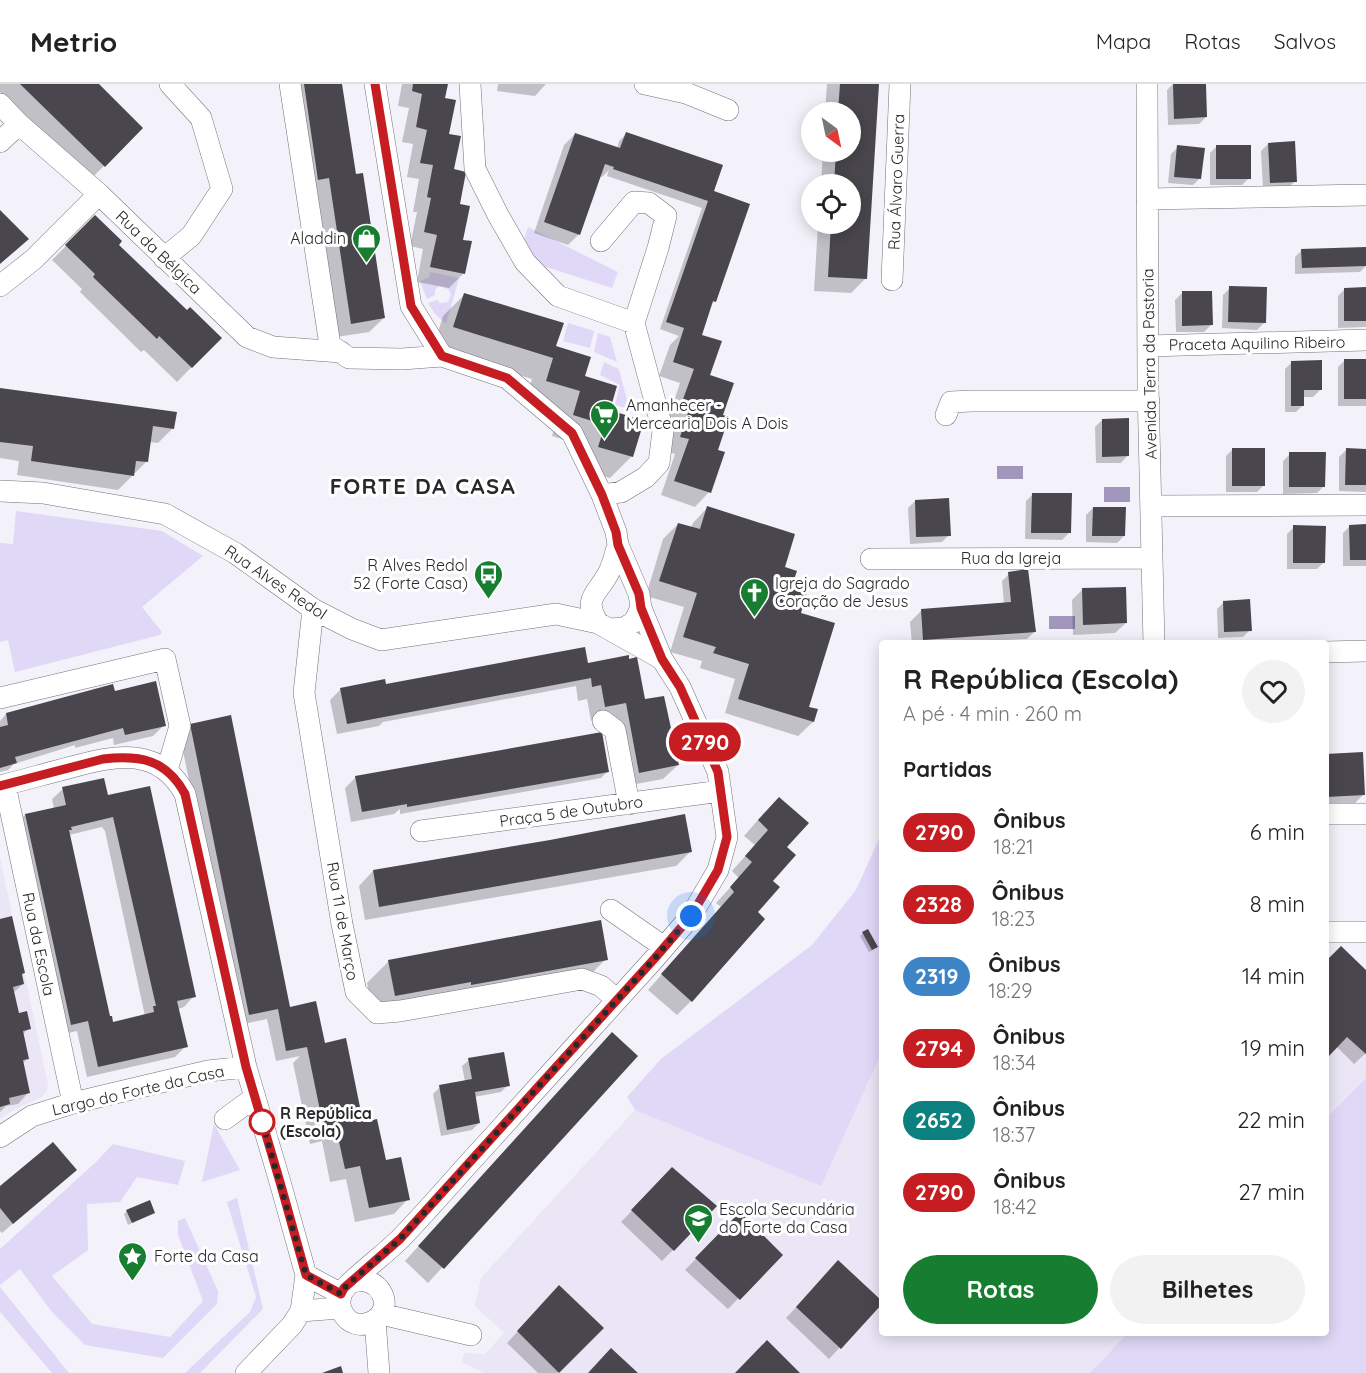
<!DOCTYPE html>
<html lang="pt">
<head>
<meta charset="utf-8">
<style>
  :root { --surface:#fff; --page:#f2f2f2; --text:#222; --muted:#767676; --line:#e0e0e0; --accent:#177d31 }
  body { margin:0; font-family:Quicksand,sans-serif; background:var(--page); color:var(--text); height:100vh; display:flex; flex-direction:column; font-size:22px; white-space:nowrap }
  * { box-sizing:border-box; margin:0 }
  p { font-size:20px; color:var(--muted) }
  .icon { flex:none; width:33px; height:33px; fill:none; stroke:currentColor; stroke-width:2; stroke-linecap:round; stroke-linejoin:round }
  .map { position:relative; flex:1; overflow:hidden }
  .side { position:absolute; left:879px; top:556px; width:450px; height:696px; display:flex; flex-direction:column; background:var(--surface); border-radius:6px; box-shadow:0 3px 15px #0003 }
  .side>* { flex:none }
  .badge { padding:0 12px; border-radius:20px; font-size:21px; line-height:39px }
  .needle { width:39px; rotate:147deg }
  .fabs { position:absolute; left:801px; top:18px; display:grid; gap:12px }
  .fabs a { display:grid; place-items:center; width:60px; height:60px; border-radius:50%; background:var(--surface); box-shadow:0 3px 15px #0003; font-size:30px }
  .you { position:absolute; width:30px; height:30px; margin:-15px; border:4px solid #fff; border-radius:50%; background:#1a73e8; box-shadow:0 0 0 9px #1a73e833 }
  .map>.badge { position:absolute; translate:-50% -50%; box-shadow:0 0 0 3px #fff }
  h2 { padding:0 24px; font-size:22px; line-height:54px }
  .round { display:grid; place-items:center; flex:none; width:63px; height:63px; border-radius:32px; background:var(--page) }
  .head { display:flex; align-items:center; justify-content:space-between; height:102px; padding:0 24px }
  h1 { font-size:28px; font-weight:700; line-height:45px }
  .action { display:flex; gap:12px; margin-top:auto; padding:12px 24px }
  .action a { flex:1; height:69px; border-radius:36px; background:var(--accent); color:#fff; font-size:24px; font-weight:700; line-height:69px; text-align:center }
  .action a+a { background:var(--page); color:var(--text) }
  ul { padding:0; list-style:none }
  li { display:flex; align-items:center; gap:18px; height:72px; padding:0 24px }
  li div { flex:1 }
  li b { display:block; font-size:22px }
  li em { font-style:normal }
  li .badge { min-width:66px; font-weight:700; text-align:center }
  header { display:flex; align-items:center; gap:36px; box-sizing:border-box; height:84px; padding:0 30px; background:var(--surface); border-bottom:2px solid var(--line) }
  header strong { font-size:28px }
  nav { display:flex; gap:33px; margin-inline-start:auto; font-size:21px }
  .map>svg:first-child { display:block }
  .built { fill:#eae6f5 }
  .green { fill:#e0d8f7 }
  .water { fill:#a197bd }
  .shadow { fill:#0003; fill-rule:evenodd }
  .building { fill:#49474d; fill-rule:evenodd }
  .lines { fill:none; stroke-linecap:round; stroke-linejoin:round }
  .minor-casing { stroke:#747279; stroke-width:22 }
  .minor { stroke:#fff; stroke-width:21 }
  .line-casing { stroke:#fff; stroke-width:14 }
  .line { stroke:#c61d23; stroke-width:9 }
  .walk { stroke:#29292b; stroke-width:6; stroke-dasharray:0 10.8 }
  .stop-dot { fill:#fff; stroke:#c61d23; stroke-width:3 }
  .labels { text-anchor:middle; stroke-width:6; stroke-linejoin:round; paint-order:stroke }
  .street-label { font-size:16px; fill:#29292b; stroke:#fff }
  .poi-label { font-size:16px; fill:#29292b; stroke:#fff; text-anchor:start }
  .stop-label { font-size:16px; font-weight:bold; fill:#29292b; stroke:#fff; text-anchor:start }
  .district-label { font-size:22px; font-weight:bold; letter-spacing:1.5px; fill:#29292b; stroke:#fff }
</style>
</head>
<body>
<header>
<strong>Metrio</strong>
<nav><a>Mapa</a><a>Rotas</a><a>Salvos</a></nav>
</header>
<div class="map">
<svg width="1366" height="1289" viewBox="0 0 1366 1289">
  <rect width="100%" height="100%" fill="#f3f1f9"/>
  <path class="built" d="M0,774L48,1001L46,1009L40,1014L15,1025L0,1035Z
    M1341,862L1366,886V994L1326,1034V877Z
    M882,968V1250H1127L1090,1289H484L462,1278L464,1269L485,1270L504,1249L475,1222L481,1194L635,1026L821,1101Z"/>
  <path class="green" d="M528,143L618,188L612,204L546,183L522,161Z
    M430,188L459,194L446,240L435,230L428,219L438,216L439,219L448,218L451,210L448,205L439,202L435,206V211L427,215L420,197L429,193Z
    M568,239L594,247L590,264L563,257Z
    M598,249L610,253L617,278L594,268Z
    M604,278L619,285L629,325L615,321L620,301L600,291Z
    M16,427L162,447L203,472L142,523L162,548L160,551L15,588L8,556L0,558V459L13,460Z
    M882,748V968L821,1102L635,1026L627,1013L661,975L812,861L856,806Z
    M1366,994V1289H1090L1127,1250H1326V1034Z
    M214,1040L240,1086L202,1098Z
    M113,1060L185,1077L178,1101L137,1093L120,1118L87,1120L88,1166L52,1192L92,1240L170,1253L203,1217L178,1151V1137L185,1134L218,1207L217,1220L163,1274L85,1261L52,1228L20,1185L0,1201V1165L95,1079Z
    M237,1114L263,1225L200,1289H185L250,1228L256,1213L227,1118Z
    M0,1203L69,1289H52L0,1228Z"/>
  <path class="water" d="M997,382H1023V395H997Z
    M1104,403H1130V418H1104Z
    M1049,532H1075V545H1049Z"/>
  <path class="shadow" d="M0,0H96L141,44L90,96L0,8Z
    M296,0H340L354,92L384,234L369,248L336,253Z
    M402,0H446L443,15L458,121L464,189L449,204L417,198L423,165L410,162L417,128H413L419,95L407,93L413,60L402,58L409,24L398,22Z
    M498,0H546L535,12L497,7Z
    M827,0H878L866,194L851,209L814,207L818,140H850V100H821L823,68H850V28H825Z
    M1173,0H1205L1206,33L1199,40L1168,41L1167,6Z
    M575,50L617,65L619,57L626,50L712,108L715,217L710,221L700,251L708,291L721,332L709,408L695,423L661,411L675,370L667,367L678,335L669,332L680,299L659,292L670,261L679,252L660,245L702,124L607,92L609,86L602,93L599,92L579,150L568,161L534,149L564,61Z
    M1268,60L1295,97L1288,104L1263,105L1261,67Z
    M1217,62L1249,94L1242,101H1210V69Z
    M1178,63L1200,94L1193,101L1168,99L1171,70Z
    M95,133L117,161L187,228L220,254L177,298L144,266L141,268L80,208L82,205L52,176Z
    M1366,164V182L1360,188L1295,190V173L1302,166Z
    M1230,204L1264,239L1257,246L1222,244L1223,211Z
    M1345,205H1366V243L1338,244V212Z
    M1182,209L1211,241L1204,248H1176L1175,216Z
    M464,211L554,263L583,293L608,327L632,372L610,394L578,384L585,362L552,352L559,329L525,318L532,295L433,265L443,232Z
    M1345,276H1366V322H1338V283Z
    M1292,278L1320,306L1313,313H1303V321L1296,328H1285V285Z
    M0,305L173,344L158,359L149,358L146,378L118,406L17,391L19,377L0,374Z
    M1102,336L1128,371L1121,379H1096L1095,343Z
    M1233,365L1264,401L1257,408H1226V372Z
    M1346,366H1366V408L1339,407V373Z
    M1290,370L1324,402L1317,409L1283,410V377Z
    M1033,410L1069,449L1062,456L1025,455L1026,417Z
    M915,417L949,451L942,458L910,460L908,424Z
    M707,424L783,484L799,530L807,624L816,626L813,638L798,652L725,629L735,595L700,584L702,577L670,568L684,523L646,512L663,455L678,440L691,444L693,439Z
    M1093,424L1124,452L1117,459L1086,458V431Z
    M1350,442H1366V482H1343V449Z
    M1294,443L1324,478L1317,485H1287V450Z
    M1009,490L1034,548L1027,555L1004,556L1001,560H912L910,538L921,527L1004,520L1002,497Z
    M1083,505L1126,539L1115,549L1073,551L1072,516Z
    M1224,518L1250,546L1243,553L1218,554L1217,525Z
    M587,580L644,617L678,681L663,695L625,702L612,633L591,637L587,615L578,617L576,602L383,638L379,642L337,650L330,616L341,605Z
    M114,609L164,641L153,652L114,661L113,654L75,664V661L14,680L8,686L0,688V637L6,630Z
    M191,641L289,924L320,962L362,1040L408,1115L394,1130L355,1138L346,1095L330,1098L322,1057L310,1060L293,979L300,972L276,977L267,935L239,941L180,652Z
    M1326,672L1364,710L1353,721L1326,723Z
    M608,687L601,694L400,730V725L394,730L351,738L345,704L356,693Z
    M63,705L107,713L194,912L184,923L178,925L186,962L175,973L87,993L77,947L60,951L14,742L25,731L54,725L52,715ZM102,743L105,747L145,932L112,939L109,934L69,751Z
    M764,729L785,763L771,797L755,828L691,917L677,931L648,906L721,823L716,819L739,794L732,787L755,761L744,752Z
    M690,768L676,782L365,836L359,802L373,787Z
    M0,836L23,900L13,909L18,931L29,944L22,951L28,974L22,980L28,1009L18,1020L6,1022L0,1028Z
    M863,849L873,866L869,868L860,852Z
    M606,875L584,897L373,933L367,899L389,877Z
    M1326,879L1366,888V969L1354,980L1336,962L1326,973Z
    M598,965L636,972L428,1199L405,1177Z
    M469,976L508,1001L501,1008L474,1013L479,1039L472,1046L441,1052L433,1010L440,1003L465,998L462,982Z
    M672,1085L715,1123L662,1177L621,1138Z
    M75,1086L2,1149L0,1147V1104Z
    M127,1127L153,1128L128,1141L124,1130Z
    M740,1130L781,1171L728,1225L685,1186Z
    M828,1189L882,1218L829,1275L786,1234Z
    M549,1214L602,1244L557,1289H538L507,1259Z"/>
  <path class="building" d="M20,0H99L143,44L105,83Z
    M304,0H342L356,90L363,89L385,234L351,240L329,94L318,96Z
    M413,0H448L445,14L456,16L449,50L461,52L454,85L466,88L460,120L470,122L463,156L472,157L465,190L430,183L437,151L424,148L431,114L427,113L433,81L420,79L427,46L416,43L422,10L412,7Z
    M840,0H879L867,195L828,193L831,140H850V100H834L836,68H850V28H838Z
    M1173,0H1206L1207,33L1174,35Z
    M626,48L723,81L714,107L750,120L716,218L713,217L702,251L722,257L710,291L734,299L723,331L729,333L718,366L725,368L711,409L674,397L689,355L680,353L691,320L682,318L694,285L673,278L684,244L666,238L708,117L613,85L614,83L605,80L580,151L544,138L575,49L620,64Z
    M1295,57L1297,98L1270,99L1268,59Z
    M1177,61L1205,64L1201,95L1174,93Z
    M1216,61H1251V95H1216Z
    M0,126L29,155L0,180Z
    M95,131L122,157L119,161L187,226L190,223L222,254L192,284L159,252L157,255L93,193L95,190L65,161Z
    M1366,163V182L1302,184L1301,165Z
    M1229,202L1267,203L1266,239L1228,238Z
    M1366,203V237H1344V204Z
    M1182,207H1212L1213,241L1182,242Z
    M464,209L564,239L556,262L591,273L585,292L617,302L610,326L644,337L633,373L598,363L605,341L573,331L580,307L546,297L553,274L453,243Z
    M1344,275H1366V315H1344Z
    M1322,276V306H1304V322H1291V277Z
    M0,304L177,328L174,345L153,342L148,378L136,377L134,392L31,377L33,362L0,358Z
    M1129,334V372L1102,373V335Z
    M1232,364H1265V402H1232Z
    M1346,364L1366,365V401H1345Z
    M1289,368H1326L1325,403H1289Z
    M1032,409H1072L1071,449H1031Z
    M949,414L951,452L916,453L915,416Z
    M707,422L795,450L785,483L797,487L791,504L807,508L801,529L835,539L809,623L818,625L814,638L738,615L749,580L713,569L716,563L683,553L697,509L659,497L678,439L700,445Z
    M1093,423H1126L1125,452H1092Z
    M1366,440V476H1350L1349,441Z
    M1293,441L1326,442L1325,479H1293Z
    M1028,485L1036,548L923,556L921,525L1011,518L1008,488Z
    M1126,503L1127,539L1083,541L1082,504Z
    M1250,515L1252,547L1224,548L1223,517Z
    M585,563L588,579L629,571V575L637,573L645,615L664,612L679,681L639,689L626,619L605,623L601,601L592,603L591,594L347,640L340,604L385,595L386,600Z
    M156,597L166,642L125,651L123,644L15,673L17,679L0,684V643L8,641L6,629L113,600L115,607Z
    M231,631L290,923L316,917L325,959L346,954L363,1038L377,1035L386,1076L401,1073L410,1116L369,1124L360,1082L345,1085L336,1044L324,1046L307,963L286,967L278,925L249,931L190,640Z
    M602,648L609,688L407,723V720L362,728L355,692Z
    M1363,668L1365,711L1326,713V670Z
    M104,694L108,711L150,702L196,913L177,917L188,963L98,983L88,937L71,941L25,730L66,721L62,703ZM113,733L156,922H153L154,928L113,938L112,932H110L69,746H72L71,743Z
    M779,713L809,739L787,763L796,771L773,797L780,803L758,828L765,835L692,918L661,890L734,808L730,803L752,778L745,772L768,746L758,736Z
    M685,730L692,768L379,823L373,786L550,756Z
    M12,832L25,889L22,890L24,900L13,903L19,929L27,927L31,945L23,947L29,975L23,976L30,1009L9,1014L10,1020L0,1023V835Z
    M601,836L608,876L471,901V898L395,912L388,876Z
    M868,845L878,863L872,866L862,848Z
    M1341,862L1366,886V970L1347,953L1329,972L1326,970V877Z
    M612,948L638,972L444,1185L418,1162Z
    M504,968L510,1002L475,1008L480,1039L447,1046L439,1001L472,995L468,974Z
    M53,1058L77,1086L13,1140L0,1124V1102Z
    M672,1083L717,1122L674,1167L631,1126Z
    M150,1116L155,1129L132,1139L126,1126Z
    M740,1128L783,1171L740,1216L695,1174Z
    M838,1176L882,1217V1220L841,1265L796,1223Z
    M559,1201L604,1244L559,1289L517,1247Z
    M767,1256L800,1289H735Z
    M611,1264L638,1289H588Z
    M341,1282L343,1289H322Z"/>
  <g class="lines">
    <defs>
      <path id="minor" d="M290,0L330,261L349,274L402,275L442,272
        M375,0L411,222L442,272L507,294L572,349L602,411L616,448L618,461L639,510L641,524L634,538L624,544L609,545
        M470,0L475,85L498,131L525,178L558,212L634,239L663,347L659,379L646,393L621,408L602,411
        M645,0L686,9L728,26
        M1147,0L1148,303L1154,560
        M0,20L19,40L99,110L247,253L273,263L341,268
        M0,58L19,40
        M1147,115L1366,111
        M601,157L634,118L649,119L666,132L658,164L634,239
        M164,174L191,152L222,105L201,34L170,0
        M892,196L900,0
        M0,202L34,175L99,110
        M1148,262L1366,256
        M946,331L951,318L971,317H1149
        M0,407L43,409L165,430L235,469L313,525L352,545L381,556L556,530L598,539
        M1151,422L1366,421
        M618,461C615,470 613,480 609,488C598,510 582,513 598,539L662,575
        M871,475L1152,474
        M313,525L304,609L342,840L356,908L377,929L400,927L582,895L601,902L617,916
        M1326,568L1366,567
        M0,614L165,575L180,642L167,686
        M603,637L615,646L629,720
        M5,701L73,1019
        M0,702C24,696 48,689 72,683C116,671 159,662 185,710L246,983L280,1098L306,1191L301,1227L292,1241L246,1289
        M1326,730H1366
        M421,747L721,707
        M611,826L664,863
        M1326,848H1366
        M225,1035L255,1013
        M0,1053L32,1032L73,1019L208,987L246,983
        M306,1191L341,1210
        M350,1199C380,1187 398,1226 371,1238C348,1249 329,1219 347,1202C364,1185 384,1171 401,1154C433,1121 462,1086 493,1053C547,993 601,934 655,874L691,832L718,786L727,753L718,688L680,603L662,575L641,524
        M301,1227L340,1224
        M381,1230L471,1251
        M375,1236L379,1289"/>
    </defs>
    <use href="#minor" class="minor-casing"/>
    <use href="#minor" class="minor"/>
  </g>
  <g class="lines">
    <defs>
      <path id="line" d="M0,702L103,675C140,671 166,675 185,710L246,983L280,1098L306,1191L341,1210L344,1204L400,1155L655,874L691,832L718,786L727,753L718,688L680,603L662,575L641,524L639,510L618,461L616,448L602,411L572,349L507,294L442,272L411,222L375,0"/>
    </defs>
    <use href="#line" class="line-casing"/>
    <use href="#line" class="line"/>
    <path class="walk" d="M262,1038L261,1034L306,1191L341,1210L344,1204L400,1155L655,874L691,832"/>
  </g>
  <defs>
    <symbol id="shop-pin" viewBox="-11 -11 22 30"><path d="M0 17L-7.5 6A9.5 9.5 0 1 1 7.5 6Z" fill="#177d31" stroke="#fff"/><path d="M-5-2.5h2.3a2.7 3.5 0 0 1 5.4 0H5L5.5 6h-11ZM-1.5-2.5h3a1.5 2.3 0 0 0-3 0Z" fill="#fff"/></symbol>
    <symbol id="supermarket-pin" viewBox="-11 -11 22 30"><path d="M0 17L-7.5 6A9.5 9.5 0 1 1 7.5 6Z" fill="#177d31" stroke="#fff"/><path d="M-6-5.5h2.5l.6 2H6L4.5 2H-2.5L-4.4-4H-6ZM-1.5 3.2a1.3 1.3 0 1 0 .1 0ZM3 3.2a1.3 1.3 0 1 0 .1 0Z" fill="#fff"/></symbol>
    <symbol id="bus-pin" viewBox="-11 -11 22 30"><path d="M0 17L-7.5 6A9.5 9.5 0 1 1 7.5 6Z" fill="#177d31" stroke="#fff"/><path d="M-5-6H5V4H4V6H2V4H-2V6H-4V4H-5ZM-3.5-4V0h7V-4ZM-3.5 1.2v1.5H-2V1.2ZM2 1.2v1.5H3.5V1.2Z" fill="#fff"/></symbol>
    <symbol id="church-pin" viewBox="-11 -11 22 30"><path d="M0 17L-7.5 6A9.5 9.5 0 1 1 7.5 6Z" fill="#177d31" stroke="#fff"/><path d="M-1.2-6h2.4v3.5h3.3v2.4h-3.3V6h-2.4V-.1h-3.3v-2.4h3.3Z" fill="#fff"/></symbol>
    <symbol id="school-pin" viewBox="-11 -11 22 30"><path d="M0 17L-7.5 6A9.5 9.5 0 1 1 7.5 6Z" fill="#177d31" stroke="#fff"/><path d="M0-5L7-2L0 1L-7-2ZM-4 1L0 2.5L4 1V4Q0 6-4 4Z" fill="#fff"/></symbol>
    <symbol id="sight-pin" viewBox="-11 -11 22 30"><path d="M0 17L-7.5 6A9.5 9.5 0 1 1 7.5 6Z" fill="#177d31" stroke="#fff"/><path d="M0-6L1.8-2.2L6-1.7L2.9 1.2L3.7 5.4L0 3.3L-3.7 5.4L-2.9 1.2L-6-1.7L-1.8-2.2Z" fill="#fff"/></symbol>
  </defs>
  <g fill-rule="evenodd">
    <use href="#shop-pin" x="350" y="138" width="33" height="45"/>
    <use href="#supermarket-pin" x="588" y="314" width="33" height="45"/>
    <use href="#bus-pin" x="472" y="474" width="33" height="45"/>
    <use href="#church-pin" x="738" y="492" width="33" height="45"/>
    <use href="#school-pin" x="682" y="1118" width="33" height="45"/>
    <use href="#sight-pin" x="116" y="1156" width="33" height="45"/>
  </g>
  <circle class="stop-dot" cx="262" cy="1038" r="12"/>
  <g class="labels">
    <g class="street-label">
      <text transform="translate(896 98) rotate(-88)" y="6">Rua Álvaro Guerra</text>
      <text transform="translate(159 168) rotate(44)" y="6">Rua da Bélgica</text>
      <text transform="translate(1257 259) rotate(-1)" y="6">Praceta Aquilino Ribeiro</text>
      <text transform="translate(1149 280) rotate(-91)" y="6">Avenida Terra da Pastoria</text>
      <text x="1011" y="480">Rua da Igreja</text>
      <text transform="translate(276 498) rotate(34)" y="6">Rua Alves Redol</text>
      <text transform="translate(571 727) rotate(-8)" y="6">Praça 5 de Outubro</text>
      <text transform="translate(343 837) rotate(80)" y="6">Rua 11 de Março</text>
      <text transform="translate(39 860) rotate(78)" y="6">Rua da Escola</text>
      <text transform="translate(138 1006) rotate(-13)" y="6">Largo do Forte da Casa</text>
    </g>
    <g class="poi-label">
      <text x="346" y="160" text-anchor="end">Aladdin</text>
      <text x="626" y="327">Amanhecer -<tspan x="626" dy="18">Mercearia Dois A Dois</tspan></text>
      <text x="468" y="487" text-anchor="end">R Alves Redol<tspan x="468" dy="18">52 (Forte Casa)</tspan></text>
      <text x="775" y="505">Igreja do Sagrado<tspan x="775" dy="18">Coração de Jesus</tspan></text>
      <text x="719" y="1131">Escola Secundária<tspan x="719" dy="18">do Forte da Casa</tspan></text>
      <text x="154" y="1178">Forte da Casa</text>
    </g>
    <g class="stop-label">
      <text x="280" y="1035">R República<tspan x="280" dy="18">(Escola)</tspan></text>
    </g>
    <g class="district-label">
      <text x="423" y="410">FORTE DA CASA</text>
    </g>
  </g>
</svg>
<div class="fabs">
<a><svg class="needle" viewBox="-14 -14 28 28"><path d="M0-13l5 13h-10z" fill="#e53935"/><path d="M0 13l5-13h-10z" fill="#767676"/></svg></a>
<a><svg class="icon" aria-label="locate" viewBox="0 0 24 24"><circle cx="12" cy="12" r="6"/><path d="M12 2v4M12 18v4M2 12h4M18 12h4"/></svg></a>
</div>
<div class="you" style="left:691px;top:832px"></div>
<b class="badge" style="left:705px;top:658px;background:#c61d23;color:#fff">2790</b>
<section class="side">
<div class="head"><div><h1>R República (Escola)</h1><p>A pé · 4 min · 260 m</p></div><a class="round"><svg class="icon" aria-label="heart" viewBox="0 0 24 24"><path d="M12 20l-8-8c-3-5 5-10 8-4 3-6 11-1 8 4z"/></svg></a></div>
<h2>Partidas</h2>
<ul>
<li><span class="badge" style="background:#c61d23;color:#fff">2790</span><div><b>Ônibus</b><p>18:21</p></div><em>6 min</em></li>
<li><span class="badge" style="background:#c61d23;color:#fff">2328</span><div><b>Ônibus</b><p>18:23</p></div><em>8 min</em></li>
<li><span class="badge" style="background:#3d85c6;color:#fff">2319</span><div><b>Ônibus</b><p>18:29</p></div><em>14 min</em></li>
<li><span class="badge" style="background:#c61d23;color:#fff">2794</span><div><b>Ônibus</b><p>18:34</p></div><em>19 min</em></li>
<li><span class="badge" style="background:#0c807e;color:#fff">2652</span><div><b>Ônibus</b><p>18:37</p></div><em>22 min</em></li>
<li><span class="badge" style="background:#c61d23;color:#fff">2790</span><div><b>Ônibus</b><p>18:42</p></div><em>27 min</em></li>
</ul>
<div class="action"><a>Rotas</a><a>Bilhetes</a></div>
</section>
</div>
</body>
</html>
